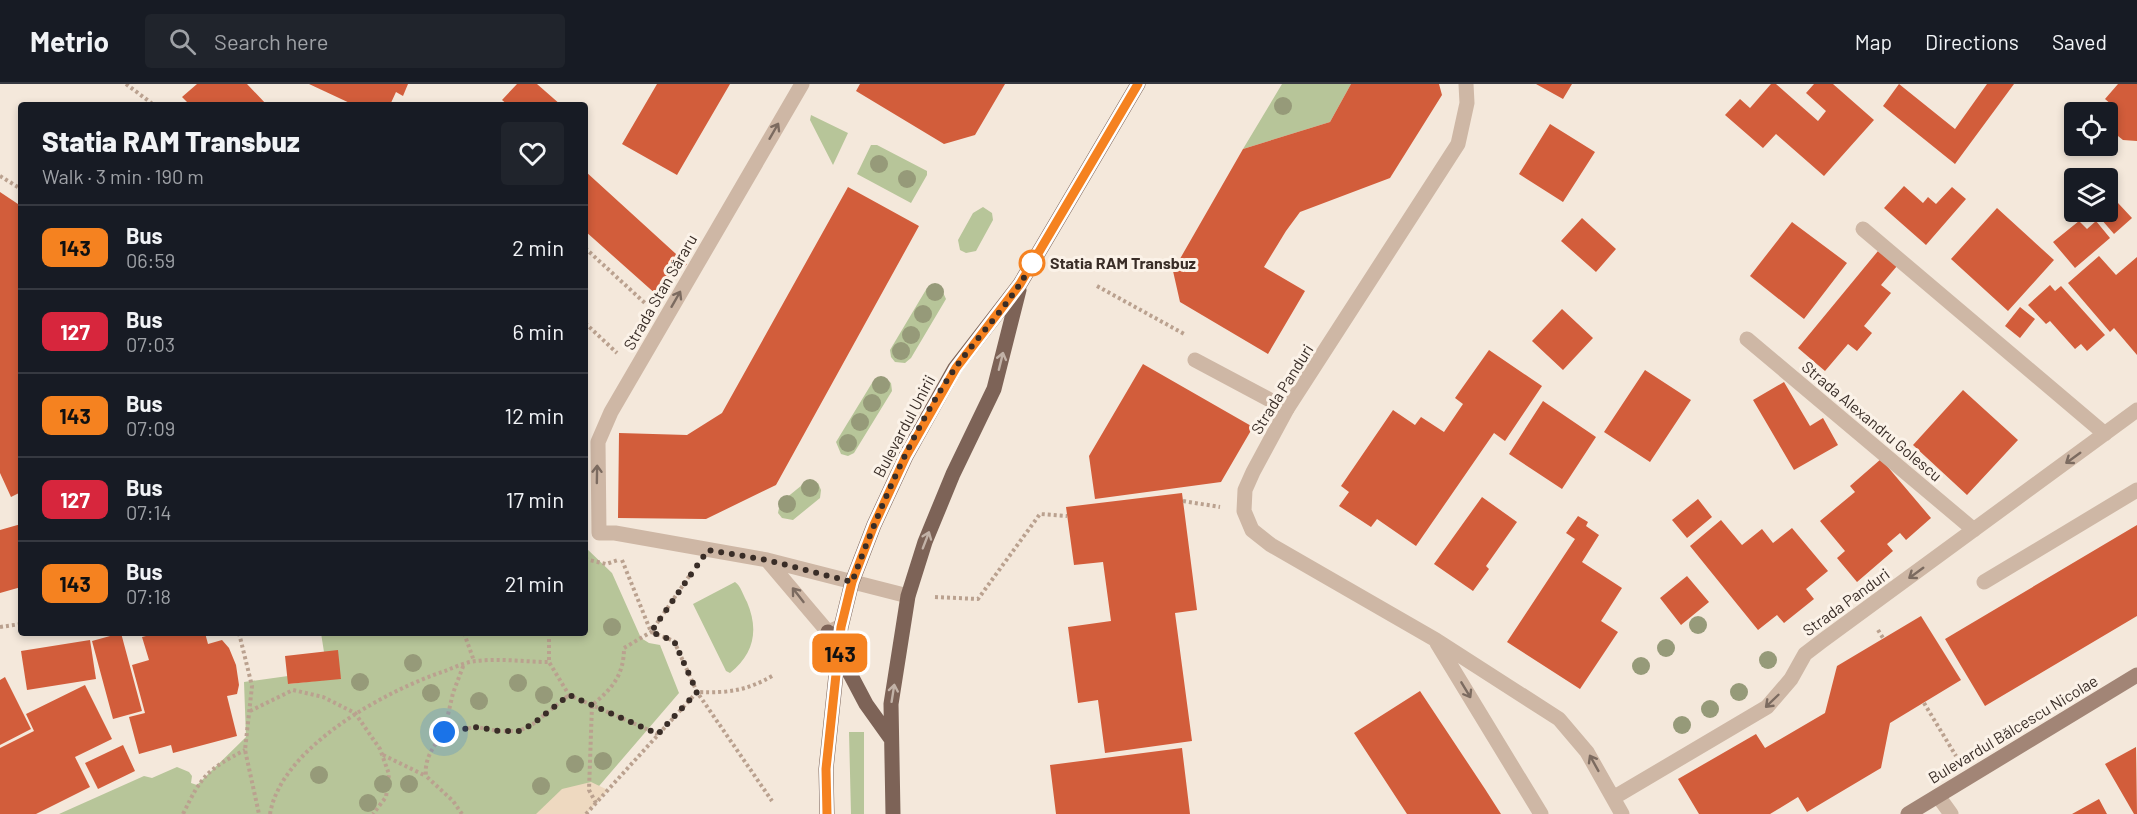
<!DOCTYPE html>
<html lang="en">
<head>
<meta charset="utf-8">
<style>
  :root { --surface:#171b24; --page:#20242c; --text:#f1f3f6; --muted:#9ea1a6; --line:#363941 }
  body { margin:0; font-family:Barlow,sans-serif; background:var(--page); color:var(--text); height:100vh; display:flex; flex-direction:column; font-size:22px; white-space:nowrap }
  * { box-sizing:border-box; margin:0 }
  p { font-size:20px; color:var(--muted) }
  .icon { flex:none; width:33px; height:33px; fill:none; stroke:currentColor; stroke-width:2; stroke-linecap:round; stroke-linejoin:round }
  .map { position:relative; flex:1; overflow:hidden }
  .panel { position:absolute; left:18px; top:18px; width:570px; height:534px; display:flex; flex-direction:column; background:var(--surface); border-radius:6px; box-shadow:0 3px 9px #0003 }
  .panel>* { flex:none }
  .badge { padding:0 12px; border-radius:9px; font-size:21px; line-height:39px }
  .buttons { position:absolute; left:2064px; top:18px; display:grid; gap:12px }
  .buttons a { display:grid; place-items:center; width:54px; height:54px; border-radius:6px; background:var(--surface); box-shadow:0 3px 9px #0003; font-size:30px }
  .you { position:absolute; width:30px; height:30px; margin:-15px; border:4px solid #fff; border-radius:50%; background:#1a73e8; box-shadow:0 0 0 9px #1a73e833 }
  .map>.badge { position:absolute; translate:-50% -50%; box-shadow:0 0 0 3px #fff }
  .round { display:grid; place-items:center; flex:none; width:63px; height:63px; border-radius:6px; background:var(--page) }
  .summary { display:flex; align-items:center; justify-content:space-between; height:102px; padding:0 24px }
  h1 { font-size:28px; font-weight:800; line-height:45px }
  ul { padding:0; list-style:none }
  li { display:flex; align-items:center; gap:18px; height:84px; padding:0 24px; border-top:2px solid var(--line) }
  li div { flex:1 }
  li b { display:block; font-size:22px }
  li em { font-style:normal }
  li .badge { min-width:66px; font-weight:700; text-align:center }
  header { display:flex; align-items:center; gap:36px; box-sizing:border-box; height:84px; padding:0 30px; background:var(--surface); border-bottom:2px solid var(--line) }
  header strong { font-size:28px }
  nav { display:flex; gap:33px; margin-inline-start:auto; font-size:21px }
  .search { width:420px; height:54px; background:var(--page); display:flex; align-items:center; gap:15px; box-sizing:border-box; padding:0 21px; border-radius:6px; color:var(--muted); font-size:22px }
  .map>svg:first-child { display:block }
  .green { fill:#b7c599 }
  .plaza { fill:#eed9c0 }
  .building { fill:#d25d3b }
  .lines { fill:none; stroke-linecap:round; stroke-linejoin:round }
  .path { stroke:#baa18f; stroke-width:4; stroke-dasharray:3 3; stroke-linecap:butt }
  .lane { stroke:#ceb7a5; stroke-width:15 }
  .street { stroke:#ceb7a5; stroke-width:15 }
  .secondary { stroke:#a28576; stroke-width:15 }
  .primary { stroke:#7d6357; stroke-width:15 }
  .tree { fill:#969a79 }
  .oneway { stroke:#7c6b60 }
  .oneway2 { stroke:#c2b2a7 }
  .line-casing { stroke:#fff; stroke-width:14 }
  .line { stroke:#f58220; stroke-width:9 }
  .walk { stroke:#392d27; stroke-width:6; stroke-dasharray:0 10.8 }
  .stop-dot { fill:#fff; stroke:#f58220; stroke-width:3 }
  .labels { text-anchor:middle; stroke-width:6; stroke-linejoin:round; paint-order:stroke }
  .stop-label { font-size:16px; font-weight:bold; fill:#392d27; stroke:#fbf2e8; text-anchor:start }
  .street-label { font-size:16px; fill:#392d27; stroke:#fbf2e8 }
</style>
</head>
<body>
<header>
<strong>Metrio</strong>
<div class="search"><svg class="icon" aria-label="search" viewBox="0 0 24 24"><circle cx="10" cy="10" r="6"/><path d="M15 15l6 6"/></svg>Search here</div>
<nav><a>Map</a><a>Directions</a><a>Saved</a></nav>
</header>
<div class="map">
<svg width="2137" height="730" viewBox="0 0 2137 730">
  <rect width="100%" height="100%" fill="#f4e8db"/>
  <path class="green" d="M1282,0H1351L1330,38L1243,65Z
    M811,31L848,49L833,81L810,36Z
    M871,61H877L927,87V91L911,119L857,90Z
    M983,123L992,129L993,136L976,167L966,169L960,166L958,156L973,129Z
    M934,202L941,204L946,215L911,274L905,279L895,278L891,273L890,266L927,204Z
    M885,294L891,299L892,307L854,369L848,372L841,370L836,358L872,299L877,295Z
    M807,397L818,399L821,406L820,414L793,436L782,434L778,429L780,419Z
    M585,463L612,489L641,554L649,559L660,561L679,609L575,730H59L144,692L152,694L177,683L189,688L192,692L191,699L197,701L246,653L244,598L288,592L289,600L341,594L324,568L321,549H585Z
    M735,498C741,502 743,511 747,518C759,546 754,570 730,589L726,587L693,520Z
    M849,648H864V730H851Z"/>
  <path class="plaza" d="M591,698L608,706L586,730H536L562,705Z"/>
  <path class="building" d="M197,0H247L267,21H190L182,13Z
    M309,0H408L403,12L396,8L390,21H354Z
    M517,0H537L561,21H508L502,16Z
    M657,0H730L677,91L622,60Z
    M860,0H1005L975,51L944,60L856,7Z
    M1351,0H1439L1442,11L1390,94L1300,128L1286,147L1264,183L1305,207L1268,270L1180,218L1173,187L1243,65L1330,38Z
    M1536,0H1572L1563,15Z
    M1771,0H1776L1818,37L1826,27L1806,9L1814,0H1833L1874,36L1824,92L1776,50L1763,64L1725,31L1740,15L1750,24Z
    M1899,0L1955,45L1987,0H2014L1955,80L1883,22Z
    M2118,0H2137V57L2123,56L2108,44V28H2105L2112,21L2105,15Z
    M1550,40L1595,68L1563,118L1519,90Z
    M585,87L687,180L658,212L585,147Z
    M1904,102L1923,119L1928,113L1936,120L1952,103L1966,115L1926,161L1884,124Z
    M848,103L919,142L776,401L706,435L618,434L619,349L687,351L722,329Z
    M0,108L21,122V408L11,413L0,389Z
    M2118,119L2132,134L2114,150L2101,135Z
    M1997,124L2054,176L2008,227L1951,175Z
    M1582,134L1616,165L1596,188L1561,157Z
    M2079,137L2087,145L2096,137L2110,154L2075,184L2053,158Z
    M1792,138L1847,179L1804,235L1750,192Z
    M1878,167L1897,182L1881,201L1891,209L1864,242L1872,249L1857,267L1848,260L1825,287L1798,264Z
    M2099,172L2116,191L2137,173V271L2114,244L2110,248L2068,199Z
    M2050,201L2055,207L2061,202L2105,251L2087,267L2081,260L2075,265L2050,237L2046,240L2028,221Z
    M2020,223L2035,235L2020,254L2005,242Z
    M1562,225L1593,254L1563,286L1532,257Z
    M1489,266L1542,302L1505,357L1494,349L1416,462L1377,435L1371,443L1339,422L1349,408L1341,402L1393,326L1415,341L1421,333L1444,348L1463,320L1455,314Z
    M1143,280L1253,343L1221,398L1095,415L1089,372Z
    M1645,286L1691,316L1650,378L1604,348Z
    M1784,298L1810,342L1823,334L1838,361L1794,386L1753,316Z
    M1963,306L2018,356L1967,411L1913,361Z
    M1543,317L1596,353L1562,405L1509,370Z
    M1881,375L1931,434L1906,456L1900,449L1887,460L1893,467L1857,498L1837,474L1845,467L1820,437L1855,408L1850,402Z
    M1182,409L1197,526L1175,529L1192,657L1105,669L1098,616L1078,619L1068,543L1111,537L1103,478L1074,481L1066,423Z
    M1482,413L1517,438L1486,482L1489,485L1473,507L1434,480Z
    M1698,415L1712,433L1687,454L1672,436Z
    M1578,432L1588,438L1586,442L1599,451L1582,478L1622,504L1601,537L1618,548L1580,605L1507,558L1575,455L1566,449Z
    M1721,436L1742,461L1762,445L1773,459L1792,444L1828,487L1806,505L1814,515L1784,539L1777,531L1758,546L1690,462Z
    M21,440V503L0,509V446Z
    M2137,441V532L1985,622L1945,555Z
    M1687,492L1709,518L1681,541L1660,514Z
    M1921,532L1961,596L1890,639L1881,684L1807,728L1798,713L1770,730H1699L1678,695L1756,650L1765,664L1825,629L1837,582Z
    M121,549L142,627L113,635L92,557Z
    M158,549H205L208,560L222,556L229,564L236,581L239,601L237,610L227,612L237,652L173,669L171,661L139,670L129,633L145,629L132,581L149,576L142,553Z
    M90,556L96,595L27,606L21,567Z
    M338,566L341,595L288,600L285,572Z
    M5,593L31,645L0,661V596Z
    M85,601L112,655L75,673L90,703L36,730H0V664L34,647L26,630Z
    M1420,607L1485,705L1501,730H1407L1354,649Z
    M123,661L135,687L98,705L85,679Z
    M2136,663L2137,730H2134L2105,680Z
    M1182,664L1190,730H1056L1050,681Z
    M2099,715L2107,730H2072Z"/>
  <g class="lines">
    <path class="path" d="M126,0L154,21
      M0,92L21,105
      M585,164L646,220
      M1097,202L1186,251
      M585,239L617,269
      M1183,417L1220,423
      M585,475L606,480L618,476
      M622,476L651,548L674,557L697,608L772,717
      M935,513L978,515L1040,430L1067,432
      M0,543L21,540
      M1878,546L1883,554
      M239,549L252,602L245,666L259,730
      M464,549L474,577
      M549,549V578L569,611L658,650
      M1924,619L1956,672
      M250,627L293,606L323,613L355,629L380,665L389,690L386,713L373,730
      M444,648L453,609L464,580
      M383,671L426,692
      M596,719L589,706L592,621C612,605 624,591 624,564L651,548L692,488
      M183,730C202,691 207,686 245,666
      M270,730C281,663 387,606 445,587C455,583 466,578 476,577C500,574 525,578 549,578
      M462,730L453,717L426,692C424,674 434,662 444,648L477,643L498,647H519L533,640L569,611
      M586,730L697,608C729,609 746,607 774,591"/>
    <path class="lane" d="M1195,276L1287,325
      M1984,498L2137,406"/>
    <path class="street" d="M802,0L611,328L598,358L599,449H615L767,476L908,512
      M1466,0L1467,19L1458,60L1287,325L1253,388L1245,406L1244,427L1252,446L1271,461L1436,556L1559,635L1587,668L1622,730
      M1863,145L2105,350
      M1747,255L1974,446
      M767,476L828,548L840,543
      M1437,559L1541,730
      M1938,712L1951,730
      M1613,714L1767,623L1791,595L1805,570L1822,557L2137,326"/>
    <path class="secondary" d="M1908,730L2137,591"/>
    <path class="primary" d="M828,548L866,620L891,655
      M827,730L826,685L841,543L852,498L874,441L906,372L955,284L1020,200L1138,0
      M893,730L891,620L908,512L925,458L953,390L994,305L1019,206"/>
  </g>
  <g class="tree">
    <circle cx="1283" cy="22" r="9"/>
    <circle cx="879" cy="80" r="9"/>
    <circle cx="907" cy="95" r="9"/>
    <circle cx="935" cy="208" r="9"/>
    <circle cx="923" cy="230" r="9"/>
    <circle cx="911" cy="251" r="9"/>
    <circle cx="901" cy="267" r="9"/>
    <circle cx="881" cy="301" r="9"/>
    <circle cx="872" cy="319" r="9"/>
    <circle cx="860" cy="338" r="9"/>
    <circle cx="848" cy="359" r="9"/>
    <circle cx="810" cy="404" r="9"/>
    <circle cx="787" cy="420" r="9"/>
    <circle cx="1698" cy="541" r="9"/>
    <circle cx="612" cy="543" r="9"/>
    <circle cx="1666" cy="564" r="9"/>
    <circle cx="1768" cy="576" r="9"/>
    <circle cx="413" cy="579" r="9"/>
    <circle cx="1641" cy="582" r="9"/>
    <circle cx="360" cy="598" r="9"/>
    <circle cx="518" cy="599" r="9"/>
    <circle cx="1739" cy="608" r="9"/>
    <circle cx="431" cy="609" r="9"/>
    <circle cx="544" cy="611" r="9"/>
    <circle cx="479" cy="617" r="9"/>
    <circle cx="1710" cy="625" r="9"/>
    <circle cx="1682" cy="641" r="9"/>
    <circle cx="603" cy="677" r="9"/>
    <circle cx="575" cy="680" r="9"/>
    <circle cx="319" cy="691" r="9"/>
    <circle cx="383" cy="700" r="9"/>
    <circle cx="409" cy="700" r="9"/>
    <circle cx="541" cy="702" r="9"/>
    <circle cx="368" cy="719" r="9"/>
  </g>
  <defs><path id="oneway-shaft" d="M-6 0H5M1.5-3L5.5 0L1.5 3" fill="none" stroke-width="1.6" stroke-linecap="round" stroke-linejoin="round" transform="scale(1.5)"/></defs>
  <g class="oneway">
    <use href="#oneway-shaft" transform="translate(774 47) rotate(-60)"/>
    <use href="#oneway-shaft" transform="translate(676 215) rotate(-60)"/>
    <use href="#oneway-shaft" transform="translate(2073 374) rotate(144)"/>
    <use href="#oneway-shaft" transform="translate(597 390) rotate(-89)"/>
    <use href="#oneway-shaft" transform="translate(1916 489) rotate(144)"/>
    <use href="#oneway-shaft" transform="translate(798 511) rotate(-128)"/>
    <use href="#oneway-shaft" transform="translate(1466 606) rotate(59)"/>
    <use href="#oneway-shaft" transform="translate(1772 617) rotate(136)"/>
    <use href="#oneway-shaft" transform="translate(1594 679) rotate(-119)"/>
  </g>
  <g class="oneway2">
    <use href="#oneway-shaft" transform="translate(1001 277) rotate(-76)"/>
    <use href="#oneway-shaft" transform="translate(926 456) rotate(-69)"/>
    <use href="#oneway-shaft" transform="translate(893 609) rotate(-81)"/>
  </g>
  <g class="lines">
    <defs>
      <path id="line" d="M827,730L826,685L841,543L852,498L874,441L906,372L956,284L1020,200L1138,0"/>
    </defs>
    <use href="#line" class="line-casing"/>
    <use href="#line" class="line"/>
    <path class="walk" d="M444,648L477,643L498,647H519L533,640L569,611L658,650L697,608L674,557L651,548L708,466L767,476L852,498C879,426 912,346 956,283C981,248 1013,217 1032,179"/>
  </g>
  <circle class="stop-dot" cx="1032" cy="179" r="12"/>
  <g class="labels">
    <g class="stop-label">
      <text x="1050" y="185">Statia RAM Transbuz</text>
    </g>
    <g class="street-label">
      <text transform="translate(660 208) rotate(-60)" y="6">Strada Stan Săraru</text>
      <text transform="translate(1282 305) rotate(-58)" y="6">Strada Panduri</text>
      <text transform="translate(1872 337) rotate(40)" y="6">Strada Alexandru Golescu</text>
      <text transform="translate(904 342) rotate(-62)" y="6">Bulevardul Unirii</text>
      <text transform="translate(1846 518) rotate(-36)" y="6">Strada Panduri</text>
      <text transform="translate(2013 645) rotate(-31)" y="6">Bulevardul Bălcescu Nicolae</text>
    </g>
  </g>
</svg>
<div class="buttons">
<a><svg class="icon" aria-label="locate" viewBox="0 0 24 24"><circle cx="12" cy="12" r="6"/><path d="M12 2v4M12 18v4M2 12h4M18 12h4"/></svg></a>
<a><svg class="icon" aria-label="layers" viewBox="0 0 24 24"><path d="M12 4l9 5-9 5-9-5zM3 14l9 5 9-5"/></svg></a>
</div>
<div class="you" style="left:444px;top:648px"></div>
<b class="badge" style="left:840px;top:569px;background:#f58220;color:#111">143</b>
<section class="panel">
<div class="summary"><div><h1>Statia RAM Transbuz</h1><p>Walk · 3 min · 190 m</p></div><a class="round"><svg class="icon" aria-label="heart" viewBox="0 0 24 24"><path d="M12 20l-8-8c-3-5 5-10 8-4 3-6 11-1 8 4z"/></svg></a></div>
<ul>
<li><span class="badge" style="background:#f58220;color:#111">143</span><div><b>Bus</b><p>06:59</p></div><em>2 min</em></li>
<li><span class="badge" style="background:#d7263d;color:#fff">127</span><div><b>Bus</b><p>07:03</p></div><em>6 min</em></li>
<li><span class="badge" style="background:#f58220;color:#111">143</span><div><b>Bus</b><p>07:09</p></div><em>12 min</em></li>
<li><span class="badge" style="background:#d7263d;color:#fff">127</span><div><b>Bus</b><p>07:14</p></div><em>17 min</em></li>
<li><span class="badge" style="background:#f58220;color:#111">143</span><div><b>Bus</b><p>07:18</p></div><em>21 min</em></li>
</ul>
</section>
</div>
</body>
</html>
